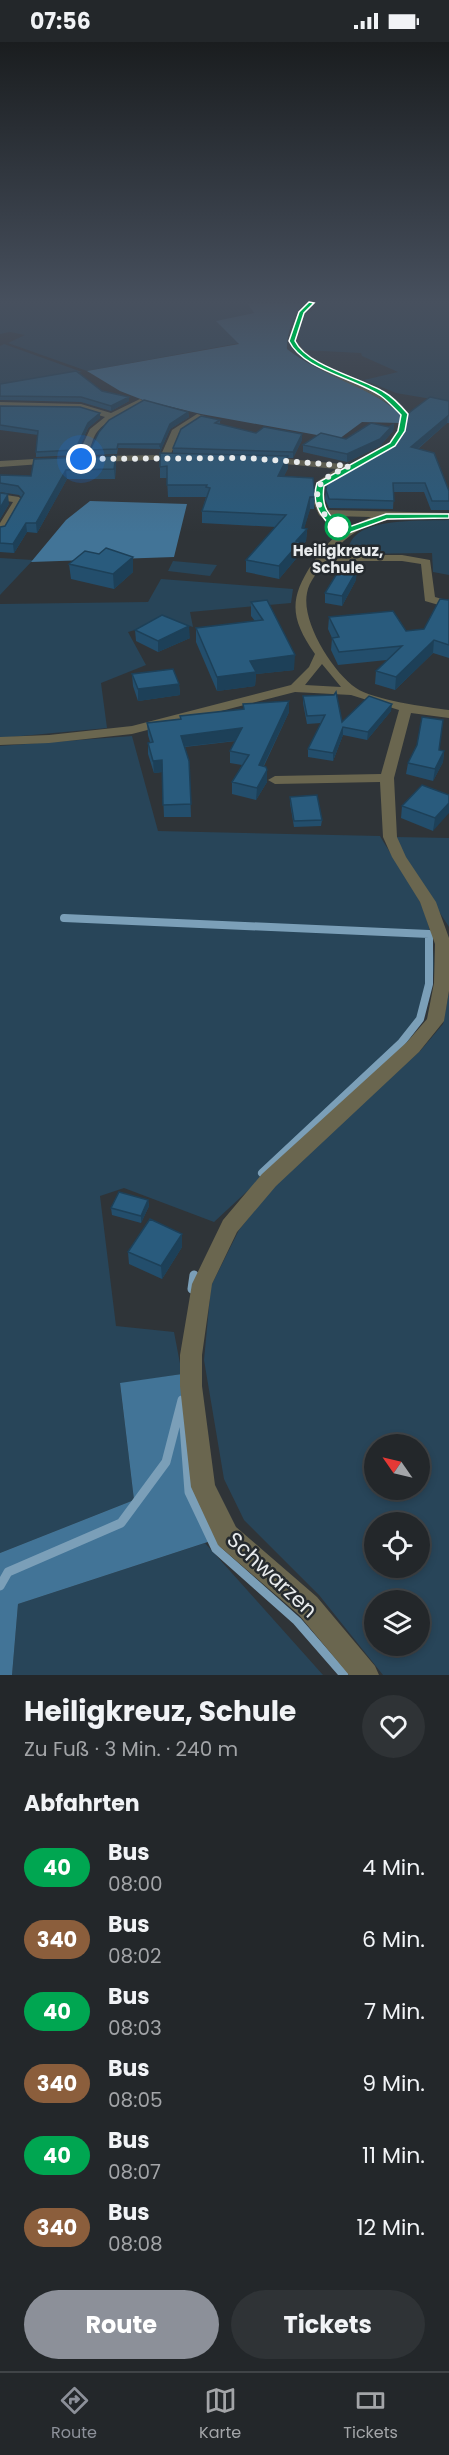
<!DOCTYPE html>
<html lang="de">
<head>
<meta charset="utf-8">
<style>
  :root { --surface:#23272a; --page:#2f3336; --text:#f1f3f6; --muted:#a3a5a8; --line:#404447; --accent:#8c9099 }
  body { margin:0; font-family:Poppins,sans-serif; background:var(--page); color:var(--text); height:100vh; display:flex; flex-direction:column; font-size:22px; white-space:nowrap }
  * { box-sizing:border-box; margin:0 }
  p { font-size:20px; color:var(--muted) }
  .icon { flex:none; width:33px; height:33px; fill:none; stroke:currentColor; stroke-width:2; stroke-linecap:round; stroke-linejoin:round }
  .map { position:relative; height:1633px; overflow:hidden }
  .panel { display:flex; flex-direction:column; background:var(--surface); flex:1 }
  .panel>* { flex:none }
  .badge { padding:0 12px; border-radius:20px; font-size:21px; line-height:39px }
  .needle { width:39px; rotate:304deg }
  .tools { position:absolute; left:364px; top:1392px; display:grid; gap:12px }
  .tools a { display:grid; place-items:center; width:66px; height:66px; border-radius:50%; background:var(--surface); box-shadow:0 3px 9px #0003,0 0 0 2px var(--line); font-size:30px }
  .you { position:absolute; width:30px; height:30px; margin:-15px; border:4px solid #fff; border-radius:50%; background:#1a73e8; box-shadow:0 0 0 9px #1a73e833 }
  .map>.badge { position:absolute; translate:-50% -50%; box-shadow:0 0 0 3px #fff }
  h2 { padding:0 24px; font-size:22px; line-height:54px }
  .round { display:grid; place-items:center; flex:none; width:63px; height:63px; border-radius:32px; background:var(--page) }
  .headline { display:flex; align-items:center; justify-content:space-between; height:102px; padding:0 24px }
  h1 { font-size:28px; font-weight:700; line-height:45px }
  .button { display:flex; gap:12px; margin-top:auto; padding:12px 24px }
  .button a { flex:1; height:69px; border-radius:36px; background:var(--accent); color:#fff; font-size:24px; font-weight:700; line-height:69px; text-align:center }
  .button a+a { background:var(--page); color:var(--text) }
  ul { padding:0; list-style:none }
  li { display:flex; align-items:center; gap:18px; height:72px; padding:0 24px }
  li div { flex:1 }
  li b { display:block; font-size:22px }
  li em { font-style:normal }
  li .badge { min-width:66px; font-weight:700; text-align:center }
  .status { display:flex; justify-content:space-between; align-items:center; height:42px; padding:0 30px; background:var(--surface); direction:ltr }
  .status svg { height:16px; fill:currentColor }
  .dock { display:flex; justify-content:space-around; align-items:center; height:84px; border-top:2px solid var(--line); background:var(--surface); font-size:16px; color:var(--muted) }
  .dock a { display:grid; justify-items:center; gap:3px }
  .dock .on { color:var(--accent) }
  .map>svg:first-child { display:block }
  .green { fill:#284559; fill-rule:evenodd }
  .forest { fill:#427497 }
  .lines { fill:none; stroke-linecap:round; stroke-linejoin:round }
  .stream-far1 { stroke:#7b9fb8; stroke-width:8 }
  .stream { stroke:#7b9fb8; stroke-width:9 }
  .minor { fill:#6a664f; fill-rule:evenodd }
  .wall { fill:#234e6c }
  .shaded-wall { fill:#1d4058 }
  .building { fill:#295b7d; stroke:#1d4058; stroke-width:1.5 }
  .line { fill:#00a651; stroke:#fff; stroke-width:1.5 }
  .walk { stroke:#e8ebed; stroke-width:6; stroke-dasharray:0 10.8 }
  .stop-dot { fill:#fff; stroke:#00a651; stroke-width:3 }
  .labels { text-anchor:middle; stroke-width:5; stroke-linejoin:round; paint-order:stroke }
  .far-stop-label { font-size:15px; font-weight:bold; fill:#e8ebed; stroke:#252a2e }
  .near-street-label { font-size:21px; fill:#e8ebed; stroke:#252a2e }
</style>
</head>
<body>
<div class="status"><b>07:56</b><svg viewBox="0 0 49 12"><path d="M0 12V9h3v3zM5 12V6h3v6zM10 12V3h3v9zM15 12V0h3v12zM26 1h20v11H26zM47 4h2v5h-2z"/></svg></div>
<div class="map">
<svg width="449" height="1633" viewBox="0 0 449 1633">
  <rect width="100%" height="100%" fill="#2f3438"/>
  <path class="green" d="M0,261H247L254,271L217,279L240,301L87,329L8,301L25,293L10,290L0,292Z
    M317,261H449V360L396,351L364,338L398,330L362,314L361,311L303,308C295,295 301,284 307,271L320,265Z
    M4,302L82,330L0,343V304Z
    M449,478V533L433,530L432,511L346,512C348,507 350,499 354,495C371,476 425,479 449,478Z
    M0,516L33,518L0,553Z
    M173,519L217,523L210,534L168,529Z
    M161,537L293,547L291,561L190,570L193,585L170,578L128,590L146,623L101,641L107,686L0,696V562L148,560Z
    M132,694L158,789L380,794C393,817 411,839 421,862C442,912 437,956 408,1000L214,1180L124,1146L100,1154L116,1284L174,1290L182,1332L120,1342L134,1458L0,1511V704Z
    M396,795L449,796V885L403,814Z
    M449,950V1633H383L319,1553L244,1478L224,1437L204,1318L211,1244L239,1188L276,1141L421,1008L443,982ZM375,1402H420V1448H375ZM375,1480H420V1526H375ZM375,1558H420V1604H375Z
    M205,1501L323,1633H12L18,1562Z"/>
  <path class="forest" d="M247,261H304C294,272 286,293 287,307C322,335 368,342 400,372V381L362,380L339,397L201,372L143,358L120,349L87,329L239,302L216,279L254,271Z
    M90,459L187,462L174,515L31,520L66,478Z
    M182,1332L220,1496L18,1562L12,1633H0V1511L134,1458L120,1341Z"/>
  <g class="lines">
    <path class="stream-far1" d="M64,876L429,892V942L420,977L401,1001L262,1131"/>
    <path class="stream" d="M192,1247L194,1233
      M183,1370L189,1450L216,1507L297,1579L344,1633
      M0,1544L8,1530L121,1481L166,1420L182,1358"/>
    <path class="minor" d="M306,261H314L304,271L296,299C323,335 375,340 408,370L407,389L398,401L390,399L397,389L401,373L390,363C357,341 312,332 288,299L297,270Z
      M140,357L144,360L143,362C128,369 107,377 97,390C90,399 91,415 81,420L76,417L90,387L105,375L81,368L0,366V360L81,362L111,371Z
      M197,372L204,374L179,391L171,412L181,413V417L97,420L92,417L97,414L161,413L172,388Z
      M268,415L352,423V427L325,442L321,455L327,468L449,471V477C399,476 366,471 330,513H402L430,518L435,555L449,559V566L425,559L421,522L402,519H325C319,529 309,539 307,551C301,580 333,630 356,646C373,658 427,665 449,668V676L411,671L394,736L397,795L406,815L436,860L449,896V949L444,979L419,1010L276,1144L237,1190L212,1242L202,1313V1344L215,1443L236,1485L317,1555L375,1624L379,1633H349L299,1573L218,1503L191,1445L180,1344V1313L192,1242L223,1178L262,1132L407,1000L427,977L434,941L435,902L420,860L392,815L383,795L380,740L275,742L268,738L275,734L381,732L399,668L351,653L295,650L132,692L49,701L0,703V695L49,693L132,684L291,643L309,625L315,612C290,576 289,557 312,522C320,510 329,499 341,490L319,473L311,455L318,439L336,427L265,420V416ZM332,474L371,475L348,486ZM322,622L341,645L305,643Z
      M52,416L57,419L55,421L0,425V419Z
      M0,452L19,455L23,460L4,492L0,493V481L13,460L0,458Z"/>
  </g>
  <path class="wall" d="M0,342L102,349L129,359L111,369L81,360L0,358Z
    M449,359V381H447L418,407L449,449V468H431L424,450H394L393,467L329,466L325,457L326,448Z
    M0,364L100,376L88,386L76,413L36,415V410L38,393L0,388Z
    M188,370L189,375L170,387L160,410V407L118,406L117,412L90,413V408Z
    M220,378V383L256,391L302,398L293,416H288V426L284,434L315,455L314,467H310L304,486L307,487L306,499L300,506V512L279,537L246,530V518L276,485L202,481V469L206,455H168L167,436H160V411H173V406Z
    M394,382L393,389L380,404L347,420L303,410V403L346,397L389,385Z
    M34,417L116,423L115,437H67L37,491L27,490L14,511L0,510V485L5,484L21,455L19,453L0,450L9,462L0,477V433L31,434Z
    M99,512L133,515V530L114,547L71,537L69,522Z
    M356,538L342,564L325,561V551Z
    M449,558V616L433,611L395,648L375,642L376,629L387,618L338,623L331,608L332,596L328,587L329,575L406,589L424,587Z
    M251,560L294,628L256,632L255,644L217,649L196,600V586L255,579L251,574Z
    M135,588L190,596L158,610L136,599Z
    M132,632L179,642L180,653L138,659L133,644Z
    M303,654L342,680L391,669L367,698L343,693L333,719L308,715V707L321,681L307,682L303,661Z
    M289,659V670L264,724L267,728V740L256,758L232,752V740L242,723L230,721V709L236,699L185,705L189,719L191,775H164L162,730L154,731L148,712V701L150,700L148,693L147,681L181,677L180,674L243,667V662Z
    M439,708L444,709L443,720L433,739L406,732L408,721Z
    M449,753L433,789L401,776L402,764Z
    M290,755L322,778L321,784L294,785L290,761Z
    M148,1158L149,1164L141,1181L112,1173L111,1166Z
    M182,1192V1205L162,1237L129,1222L128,1210Z"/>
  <path class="shaded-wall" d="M129,355V359L111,369V364Z
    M188,370L189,375L170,387L160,410V405L170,382Z
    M100,371V376L88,386L76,413L75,408L88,381Z
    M448,373L447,381L410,413L411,405Z
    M394,382L393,389L380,404L347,420V412Z
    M302,392V398L293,416V410Z
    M116,414V423L115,437L114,427Z
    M288,414V426L278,446V434Z
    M66,428L67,437L37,491L36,481Z
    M8,452L9,462L0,477V466Z
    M310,455V467L303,491L307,487L306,499L300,506V512L279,537V524L296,499L302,486Z
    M26,481L27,490L14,511L13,502Z
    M133,515V530L114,547L113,532Z
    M357,528L356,538L342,564V554Z
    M189,584L190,596L158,610V599Z
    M434,598L433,611L395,648L396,635Z
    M295,613L294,628L256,632L255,644L217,649V635L250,619Z
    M179,642L180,653L138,659V647Z
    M289,659V670L258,735L259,723Z
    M392,662L391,669L367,698L368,690Z
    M343,685V693L333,719V711Z
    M242,686V698L181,705V694Z
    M444,709L443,720L433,739L435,727Z
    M162,718L163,730L154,731L153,719Z
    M267,728V740L256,758L257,746Z
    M449,761V771L433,789L435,776Z
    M148,1158L149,1164L141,1181V1174Z
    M182,1192V1205L162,1237L161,1224Z"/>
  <path class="building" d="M76,329L102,349L129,355L111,364L81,355L0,354V342Z
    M430,355L449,359V373L411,405L434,411L449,449V459H432L425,441H393L394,459L329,457L326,448L328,436L389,402L399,393L410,370Z
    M144,358L188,370L170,382L160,405V402H118L117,407L90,408L99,390L109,378Z
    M0,364L80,365L100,371L88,381L75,408L36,410L38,389L0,383Z
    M201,374L220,378L215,381L256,391L264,385L302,392L293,410L173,406L181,387Z
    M371,381L389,385L394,382L380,397L347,412L303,403L321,391L346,397Z
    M160,411L288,414L278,434L313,436L315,455H310L302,486L307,487L296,499L300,500L279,524L246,518L286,473L202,469L210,446L206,445L207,443H167V424L160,425Z
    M116,414L114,427L66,428L36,481H26L13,502L0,501V485L5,484L24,451L18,444L0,441V433L31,434L34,417Z
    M0,451L8,452L0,466Z
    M106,506L133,515L113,532L69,522L85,509L99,512Z
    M341,525L357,528L342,554L325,551Z
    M440,557L449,558V603L434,598L396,635L376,629L402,604L339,610L332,596L339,595L329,575L393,569L406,589L424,587Z
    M267,558L295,613L250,619L256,630L217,635L196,586L263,578L251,560Z
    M162,573L189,584L158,599L135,588Z
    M173,627L179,642L138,647L132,632Z
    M336,650L342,680L369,654L392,662L368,690L343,685L333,711L308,707L325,673L307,674L303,654L334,653Z
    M289,659L259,723L266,725L267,728L257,746L232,740L249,713L230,709L242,686L181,694L189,719L191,762L163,763L162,718L153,719L148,701L153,700L147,681L181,677L180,674L244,667L243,662Z
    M422,675L443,678L439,708L444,709L435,727L408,721L417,703Z
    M422,743L449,753V761L435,776L402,764Z
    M317,753L322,778L294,779L290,755Z
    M119,1150L148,1158L141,1174L111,1166Z
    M150,1177L182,1192L161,1224L128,1210Z"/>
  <linearGradient id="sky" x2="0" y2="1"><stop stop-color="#1a1d1f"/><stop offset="0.53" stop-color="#47505e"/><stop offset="1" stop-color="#47505e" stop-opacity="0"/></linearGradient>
  <rect width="449" height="490" fill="url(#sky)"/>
  <path class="line" d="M309,260L314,261L304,271L295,299C307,324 361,336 384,350C393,355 402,365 408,372L405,389L395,404L324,444C321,465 328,475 346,486L386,472H449V476L387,477L346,492C324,483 310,464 317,441L390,401L398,389L401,373C395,367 388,359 381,354C355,336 303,328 289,299L299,270Z"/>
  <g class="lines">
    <path class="walk" d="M81,417L247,416L349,424C340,429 325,434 320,443C311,458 326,478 338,485"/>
  </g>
  <circle class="stop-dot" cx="338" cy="485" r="12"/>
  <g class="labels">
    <g class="far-stop-label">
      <text x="338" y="514">Heiligkreuz,<tspan x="338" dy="17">Schule</tspan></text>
    </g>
    <g class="near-street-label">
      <text transform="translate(272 1533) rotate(43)" y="7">Schwarzen</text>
    </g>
  </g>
</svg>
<div class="tools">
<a><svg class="needle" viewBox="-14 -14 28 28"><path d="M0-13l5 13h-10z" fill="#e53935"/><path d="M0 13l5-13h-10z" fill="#a3a5a8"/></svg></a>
<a><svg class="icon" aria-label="locate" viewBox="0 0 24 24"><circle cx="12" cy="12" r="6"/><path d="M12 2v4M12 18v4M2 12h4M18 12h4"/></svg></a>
<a><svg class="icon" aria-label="layers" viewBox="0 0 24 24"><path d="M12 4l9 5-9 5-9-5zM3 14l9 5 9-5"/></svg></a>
</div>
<div class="you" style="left:81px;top:417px"></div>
</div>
<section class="panel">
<div class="headline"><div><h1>Heiligkreuz, Schule</h1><p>Zu Fuß · 3 Min. · 240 m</p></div><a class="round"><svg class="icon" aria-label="heart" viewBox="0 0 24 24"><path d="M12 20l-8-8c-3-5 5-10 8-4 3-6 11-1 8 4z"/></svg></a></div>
<h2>Abfahrten</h2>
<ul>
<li><span class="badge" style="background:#00a651;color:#fff">40</span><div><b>Bus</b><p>08:00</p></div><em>4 Min.</em></li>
<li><span class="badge" style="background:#8b5e3c;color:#fff">340</span><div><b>Bus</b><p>08:02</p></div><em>6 Min.</em></li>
<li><span class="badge" style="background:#00a651;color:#fff">40</span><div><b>Bus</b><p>08:03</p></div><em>7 Min.</em></li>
<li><span class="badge" style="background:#8b5e3c;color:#fff">340</span><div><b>Bus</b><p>08:05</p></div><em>9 Min.</em></li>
<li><span class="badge" style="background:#00a651;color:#fff">40</span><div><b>Bus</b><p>08:07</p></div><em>11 Min.</em></li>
<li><span class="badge" style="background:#8b5e3c;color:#fff">340</span><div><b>Bus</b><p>08:08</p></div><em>12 Min.</em></li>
</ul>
<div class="button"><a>Route</a><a>Tickets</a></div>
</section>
<nav class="dock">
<a class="on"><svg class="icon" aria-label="directions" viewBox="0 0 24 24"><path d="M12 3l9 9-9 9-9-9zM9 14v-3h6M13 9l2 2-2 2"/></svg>Route</a>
<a><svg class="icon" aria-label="map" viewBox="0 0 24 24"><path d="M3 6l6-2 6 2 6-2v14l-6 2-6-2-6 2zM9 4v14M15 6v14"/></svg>Karte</a>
<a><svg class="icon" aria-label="tickets" viewBox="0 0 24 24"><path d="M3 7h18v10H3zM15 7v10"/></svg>Tickets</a>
</nav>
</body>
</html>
